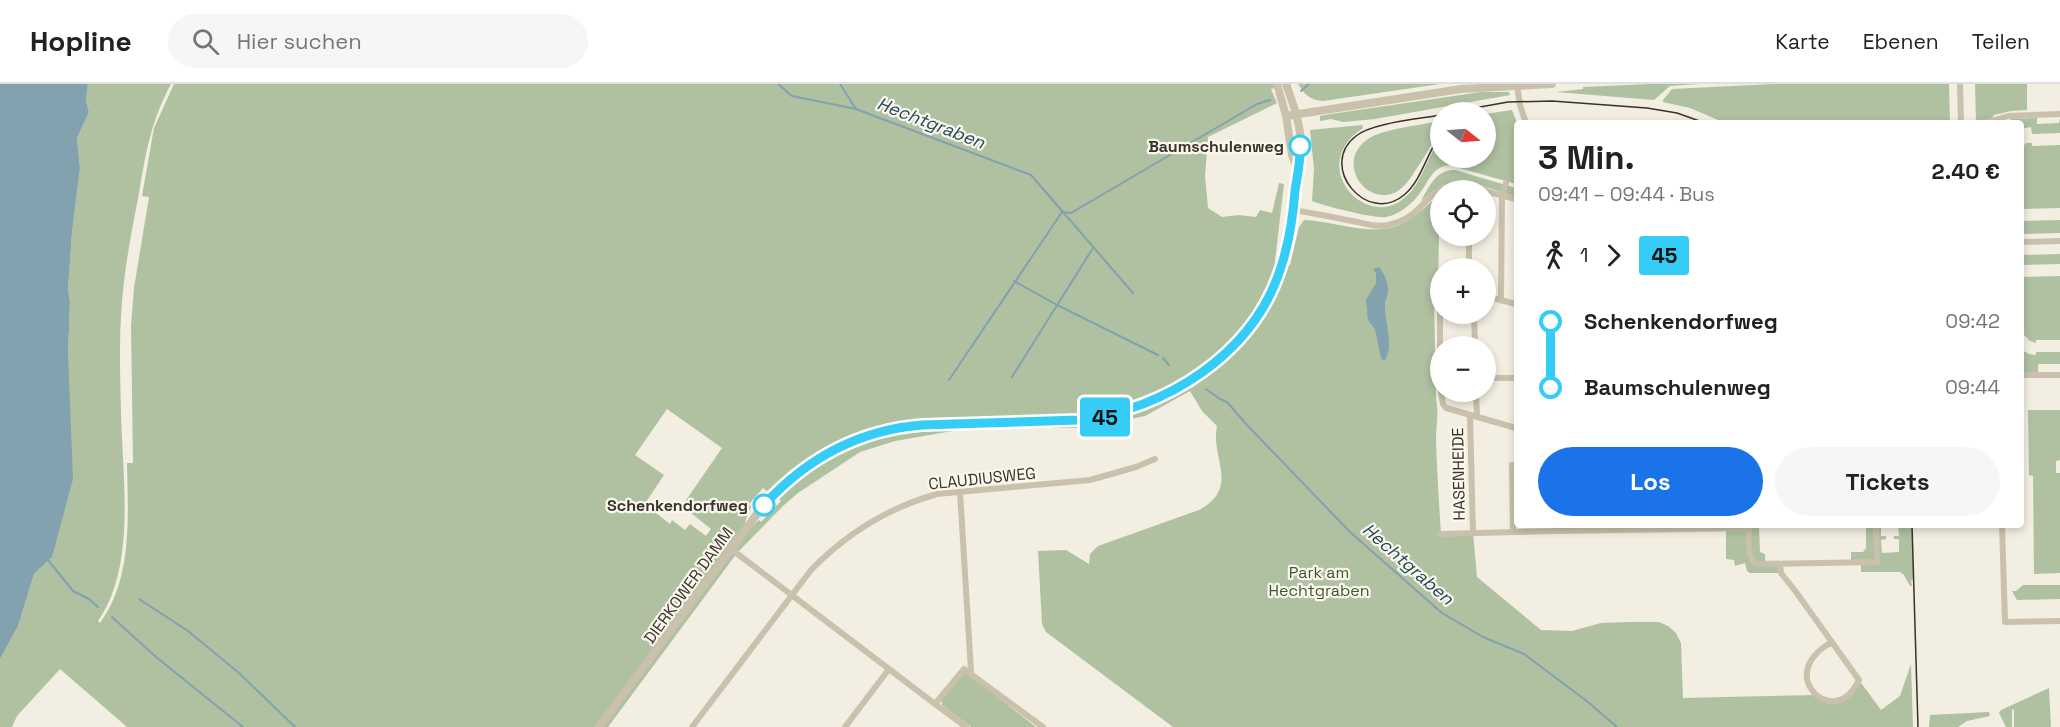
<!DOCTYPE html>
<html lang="de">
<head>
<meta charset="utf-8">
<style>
  :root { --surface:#fff; --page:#f6f6f6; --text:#222; --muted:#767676; --line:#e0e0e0; --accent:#1a73e8 }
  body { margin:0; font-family:"Space Grotesk",sans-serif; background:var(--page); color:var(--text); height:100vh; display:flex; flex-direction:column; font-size:22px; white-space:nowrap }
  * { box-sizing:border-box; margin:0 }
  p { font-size:20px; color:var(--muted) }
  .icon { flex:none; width:33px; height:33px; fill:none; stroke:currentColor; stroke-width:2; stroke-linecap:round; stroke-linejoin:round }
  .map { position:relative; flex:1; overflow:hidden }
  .panel { position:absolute; left:1514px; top:36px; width:510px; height:408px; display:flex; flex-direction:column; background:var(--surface); border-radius:6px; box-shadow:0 3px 9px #0003 }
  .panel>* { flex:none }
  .badge { padding:0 12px; border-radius:4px; font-size:21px; line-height:39px }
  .needle { width:39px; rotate:107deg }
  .buttons { position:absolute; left:1430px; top:18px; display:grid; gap:12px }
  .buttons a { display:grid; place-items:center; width:66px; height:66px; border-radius:50%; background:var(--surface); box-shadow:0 3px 9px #0003; font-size:30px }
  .map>.badge { position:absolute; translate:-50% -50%; box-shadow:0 0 0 3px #fff }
  .legs { display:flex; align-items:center; gap:9px; height:66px; padding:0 24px; font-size:20px }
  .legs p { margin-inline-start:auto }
  .head { display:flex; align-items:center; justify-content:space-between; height:102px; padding:0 24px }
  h1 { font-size:33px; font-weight:600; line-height:45px }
  .primary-button { display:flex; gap:12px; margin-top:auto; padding:12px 24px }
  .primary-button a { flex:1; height:69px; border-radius:36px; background:var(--accent); color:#fff; font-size:24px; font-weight:600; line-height:69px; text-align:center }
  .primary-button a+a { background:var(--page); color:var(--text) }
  ul { padding:0 24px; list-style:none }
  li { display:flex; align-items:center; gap:21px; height:66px; font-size:22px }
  li i { display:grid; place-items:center; width:9px; height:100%; margin:0 8px; background:currentColor }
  li i::after { content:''; width:15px; height:15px; margin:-8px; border:4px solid; border-radius:50%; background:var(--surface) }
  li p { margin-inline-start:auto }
  li:first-child i { background:linear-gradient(#0000 50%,currentColor 0) }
  li:last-child i { background:linear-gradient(currentColor 50%,#0000 0) }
  header { display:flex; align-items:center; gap:36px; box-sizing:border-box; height:84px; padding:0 30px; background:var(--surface); border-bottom:2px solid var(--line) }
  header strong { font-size:28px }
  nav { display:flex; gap:33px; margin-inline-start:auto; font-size:21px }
  .search { width:420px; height:54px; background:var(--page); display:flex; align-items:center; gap:15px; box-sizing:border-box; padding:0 21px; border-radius:33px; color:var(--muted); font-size:22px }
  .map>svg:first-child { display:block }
  .green { fill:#afc1a1; fill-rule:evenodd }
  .water { fill:#81a2ae }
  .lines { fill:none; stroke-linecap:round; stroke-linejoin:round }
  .stream { stroke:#81a2ae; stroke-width:2 }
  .minor { stroke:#cac1ad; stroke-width:6 }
  .tertiary { stroke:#cac1ad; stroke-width:8 }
  .tram { stroke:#39332b; stroke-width:1.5 }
  .line-1-casing { stroke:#fff; stroke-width:14 }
  .line-1 { stroke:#35ccf6; stroke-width:9 }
  .stop-1-dot { fill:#fff; stroke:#35ccf6; stroke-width:3 }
  .labels { text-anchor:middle; stroke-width:4.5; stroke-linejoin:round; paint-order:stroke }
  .stop-label { font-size:16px; font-weight:bold; fill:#39332b; stroke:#faf7ed; text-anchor:end }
  .street-label { font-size:16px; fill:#39332b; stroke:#faf7ed }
  .park-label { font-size:16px; fill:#3f5630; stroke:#faf7ed }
  .water-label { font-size:18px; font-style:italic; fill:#224959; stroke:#faf7ed }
</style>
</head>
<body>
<header>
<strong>Hopline</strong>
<div class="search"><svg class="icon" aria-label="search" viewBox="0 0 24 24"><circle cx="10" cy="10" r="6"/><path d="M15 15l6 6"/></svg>Hier suchen</div>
<nav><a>Karte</a><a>Ebenen</a><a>Teilen</a></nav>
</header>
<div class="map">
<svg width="2060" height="643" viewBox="0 0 2060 643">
  <rect width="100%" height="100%" fill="#f2eee1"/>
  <path class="green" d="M88,0H171C151,37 146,68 139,109C132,145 125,181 122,217C119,254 120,291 121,327C122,392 137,481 98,537L100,539C133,494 128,432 127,379H133L131,241L134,204L149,113L142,112L154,44L174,0H1273L1275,4L1271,5L1277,19L1208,53L1205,92L1208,124L1222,133L1238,131L1256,133L1260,126L1272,129L1279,99L1284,100L1275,177L1290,181L1299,143L1304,136C1337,137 1376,156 1407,137C1419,130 1429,119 1440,110L1438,199L1440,203L1434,213L1436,315C1439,328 1436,343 1436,356C1437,388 1439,419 1441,450L1473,449L1477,493L1541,546L1572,547L1601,539L1628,538H1659L1668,542L1676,549L1681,559L1683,614L1816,611L1824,615H1842L1859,596L1881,626L1900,612L1911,580L1913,643H1173L1046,548L1042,540L1038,467L1066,466L1089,480L1090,470L1098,462L1199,426C1241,403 1210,374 1217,342L1202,327L1190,307L1145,332L1087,344H970L895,357L860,368L798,409L783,422L737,469L608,643H127L60,585L17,632L12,643H0V575L18,542L34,490L52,473L68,271L70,217L68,206L72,149L80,84L77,54L89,28L86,16ZM667,325L722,364L682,422L711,445L706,452L690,440L685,446L672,436L670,440L656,429L657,426L646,418L664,391L635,371ZM783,395L790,403L779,415L781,417L761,438L759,436L751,444L745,438L751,423L749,420L763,404L767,407Z
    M1298,0H1440L1323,17C1310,16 1305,11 1298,0Z
    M1649,0H1699L1670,2L1654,16L1556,8L1583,5V3Z
    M1773,0H1949L1950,39H1725L1690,24L1663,18V16L1672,5Z
    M1975,0H2027V26L2011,27L1994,31L1992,34L1976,39Z
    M1481,8H1509L1510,11L1375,35L1343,38L1331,35L1320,37V32L1331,30Z
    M1512,26L1517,39L1516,100L1449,81C1431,84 1430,96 1420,109C1413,119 1399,131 1386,133C1375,135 1324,122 1312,117L1314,85L1310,46L1362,41L1363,44C1306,81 1365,146 1403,115C1422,101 1426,74 1440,56V74H1485V30Z
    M2037,34V40L2059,39L2060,34V49L2032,50L2031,43L2021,45L2020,39L2005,38L2012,35Z
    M1440,37C1440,41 1441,47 1439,51C1438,54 1435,55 1433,58C1429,64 1426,71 1421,78C1414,88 1406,104 1394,109C1363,121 1336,76 1368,55C1382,45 1422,41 1440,37Z
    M2026,59H2032V62L2060,61V124L2021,125V65Z
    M1455,86L1516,104V113C1493,106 1463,91 1439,103C1432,107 1426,113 1421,117C1429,103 1436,85 1455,86Z
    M2060,136V149L2021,150V137Z
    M2060,170V180L2021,181V171Z
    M2060,192V256H2036V259L2030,257L2021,248V193Z
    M2020,265L2029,270L2036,271V268H2060V280H2038V291H2021Z
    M2028,326H2060V376L2056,377V389H2060V489L2034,490L2033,392L2029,391Z
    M1740,441H1759L1760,468L1765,470V480H1780L1781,489H1750L1747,487L1745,479L1735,482L1734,476L1726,475V444H1740Z
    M1866,441H1881V452H1886V455L1881,456L1882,469L1899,468V455H1894V452H1899L1898,441H1912L1914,495L1911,496L1912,502H1910L1904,491L1900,488H1861V478H1851V468H1863L1866,464Z
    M2023,501H2060V515L2017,516L2012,507H2016Z
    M964,588L971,592L1036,643H971L942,621L941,615Z
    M2049,604L2051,643H2014V625L2012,626V643H2006L1999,629L2001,626Z
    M1989,628L1990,632L1967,637L1958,643H1929L1930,631Z"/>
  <path class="water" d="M0,0H88L86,16L89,28L77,54L80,84L72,149L68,206L70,217L68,271L73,395L52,473L34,490L18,542L0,575Z
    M1379,183C1384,189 1388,198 1388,206C1389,210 1385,215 1385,220C1384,235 1395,265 1384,277L1381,274L1375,245L1368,236L1366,216L1376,199V189L1373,185Z"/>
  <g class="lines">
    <path class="stream" d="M778,0L792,12L856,25L1031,91L1133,209
      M840,0L856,25
      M1301,7L1309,0
      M1062,128L1071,129L1257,20L1270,16
      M1014,197L1057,221L1158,271
      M1163,274L1169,281
      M1012,293L1093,164
      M949,296L1062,128
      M1206,305L1220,315L1227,318L1247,341L1350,448L1442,529L1483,553L1524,570L1588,618L1617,643
      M48,476L73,507L89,515L98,523
      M139,515L188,547L239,589L295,643
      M112,533L156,573L243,643"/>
    <path class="minor" d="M1960,0L1961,39
      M1517,2L1520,21L1526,39
      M1985,39L2008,32L2060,30
      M1485,107L1516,115
      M1293,126C1311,129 1329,132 1347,136C1361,138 1374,144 1388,141C1434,132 1421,88 1485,106
      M1469,152V184
      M2020,158L2060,157
      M1440,211V262
      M1485,212L1516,220
      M1501,216L1502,112L1506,99
      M1474,230L1475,262
      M2020,291H2060
      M1485,294H1516
      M1441,308L1443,320L1446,324L1516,344
      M1476,308L1477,333
      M1470,331L1473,449
      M1512,381L1513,448
      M960,408L971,588
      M1555,441V447L1749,444
      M1749,441C1749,454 1746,472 1756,480L1877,478L1876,441
      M2002,441L2005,538L2060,537
      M1441,450L1555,447
      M731,465L935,620
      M1780,480L1781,489L1796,508L1859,596C1856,601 1853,607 1848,611C1824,634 1778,588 1832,558
      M692,643L811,486C847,449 887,424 937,410L1090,396L1136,383L1155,375
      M845,643L889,585
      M966,643L935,620L964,585L1043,643"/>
    <path class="tertiary" d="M1277,0L1286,32L1292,71L1297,84
      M1286,32L1461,5L1552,0
      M599,643L757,430L787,398L813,378L843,361L874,350L903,343L1078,336C1165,326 1254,270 1281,183C1289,159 1293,132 1295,107C1297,95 1299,83 1301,71C1303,47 1294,22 1286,0"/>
    <path class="tram" d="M1452,28L1508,18L1552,17L1647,24L1677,29L1705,39
      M1440,31C1419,35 1371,39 1356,52C1317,82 1367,142 1404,111C1422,96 1426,70 1440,52
      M1912,441L1918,643"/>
  </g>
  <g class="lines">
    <defs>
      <path id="line-1" d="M764,421C806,375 859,346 922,341L1078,336C1165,326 1254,270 1281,183C1289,159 1293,132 1295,107C1297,92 1301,77 1300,62"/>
    </defs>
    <use href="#line-1" class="line-1-casing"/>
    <use href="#line-1" class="line-1"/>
  </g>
  <g class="stop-1-dot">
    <circle cx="1300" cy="62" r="10"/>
    <circle cx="764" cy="421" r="10"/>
  </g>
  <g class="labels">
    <g class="stop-label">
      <text x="1284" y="68">Baumschulenweg</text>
      <text x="748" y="427">Schenkendorfweg</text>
    </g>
    <g class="street-label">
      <text transform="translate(1458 390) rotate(-91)" y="6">HASENHEIDE</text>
      <text transform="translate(982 394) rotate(-6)" y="6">CLAUDIUSWEG</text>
      <text transform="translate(688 501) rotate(-54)" y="6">DIERKOWER DAMM</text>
    </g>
    <g class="park-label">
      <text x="1319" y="494">Park am<tspan x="1319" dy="18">Hechtgraben</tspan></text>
    </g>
    <g class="water-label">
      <text transform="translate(931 39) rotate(21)" y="6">Hechtgraben</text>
      <text transform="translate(1408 480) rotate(41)" y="6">Hechtgraben</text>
    </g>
  </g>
</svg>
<div class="buttons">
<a><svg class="needle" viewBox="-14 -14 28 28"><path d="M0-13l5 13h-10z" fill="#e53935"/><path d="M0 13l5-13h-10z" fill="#767676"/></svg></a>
<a><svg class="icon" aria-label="locate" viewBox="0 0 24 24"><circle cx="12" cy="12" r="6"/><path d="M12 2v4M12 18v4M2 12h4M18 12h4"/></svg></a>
<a>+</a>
<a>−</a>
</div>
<b class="badge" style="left:1105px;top:333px;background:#35ccf6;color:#111">45</b>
<section class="panel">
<div class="head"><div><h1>3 Min.</h1><p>09:41 – 09:44 · Bus</p></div><b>2.40 €</b></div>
<div class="legs"><svg class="icon" aria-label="walk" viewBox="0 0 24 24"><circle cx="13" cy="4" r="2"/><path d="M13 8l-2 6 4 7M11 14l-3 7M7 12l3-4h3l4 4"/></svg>1<svg class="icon" aria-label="forward" viewBox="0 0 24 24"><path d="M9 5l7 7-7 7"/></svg><b class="badge" style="background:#35ccf6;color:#111">45</b></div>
<ul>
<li><i style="color:#35ccf6"></i><b>Schenkendorfweg</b><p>09:42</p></li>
<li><i style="color:#35ccf6"></i><b>Baumschulenweg</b><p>09:44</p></li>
</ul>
<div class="primary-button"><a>Los</a><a>Tickets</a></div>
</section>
</div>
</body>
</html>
